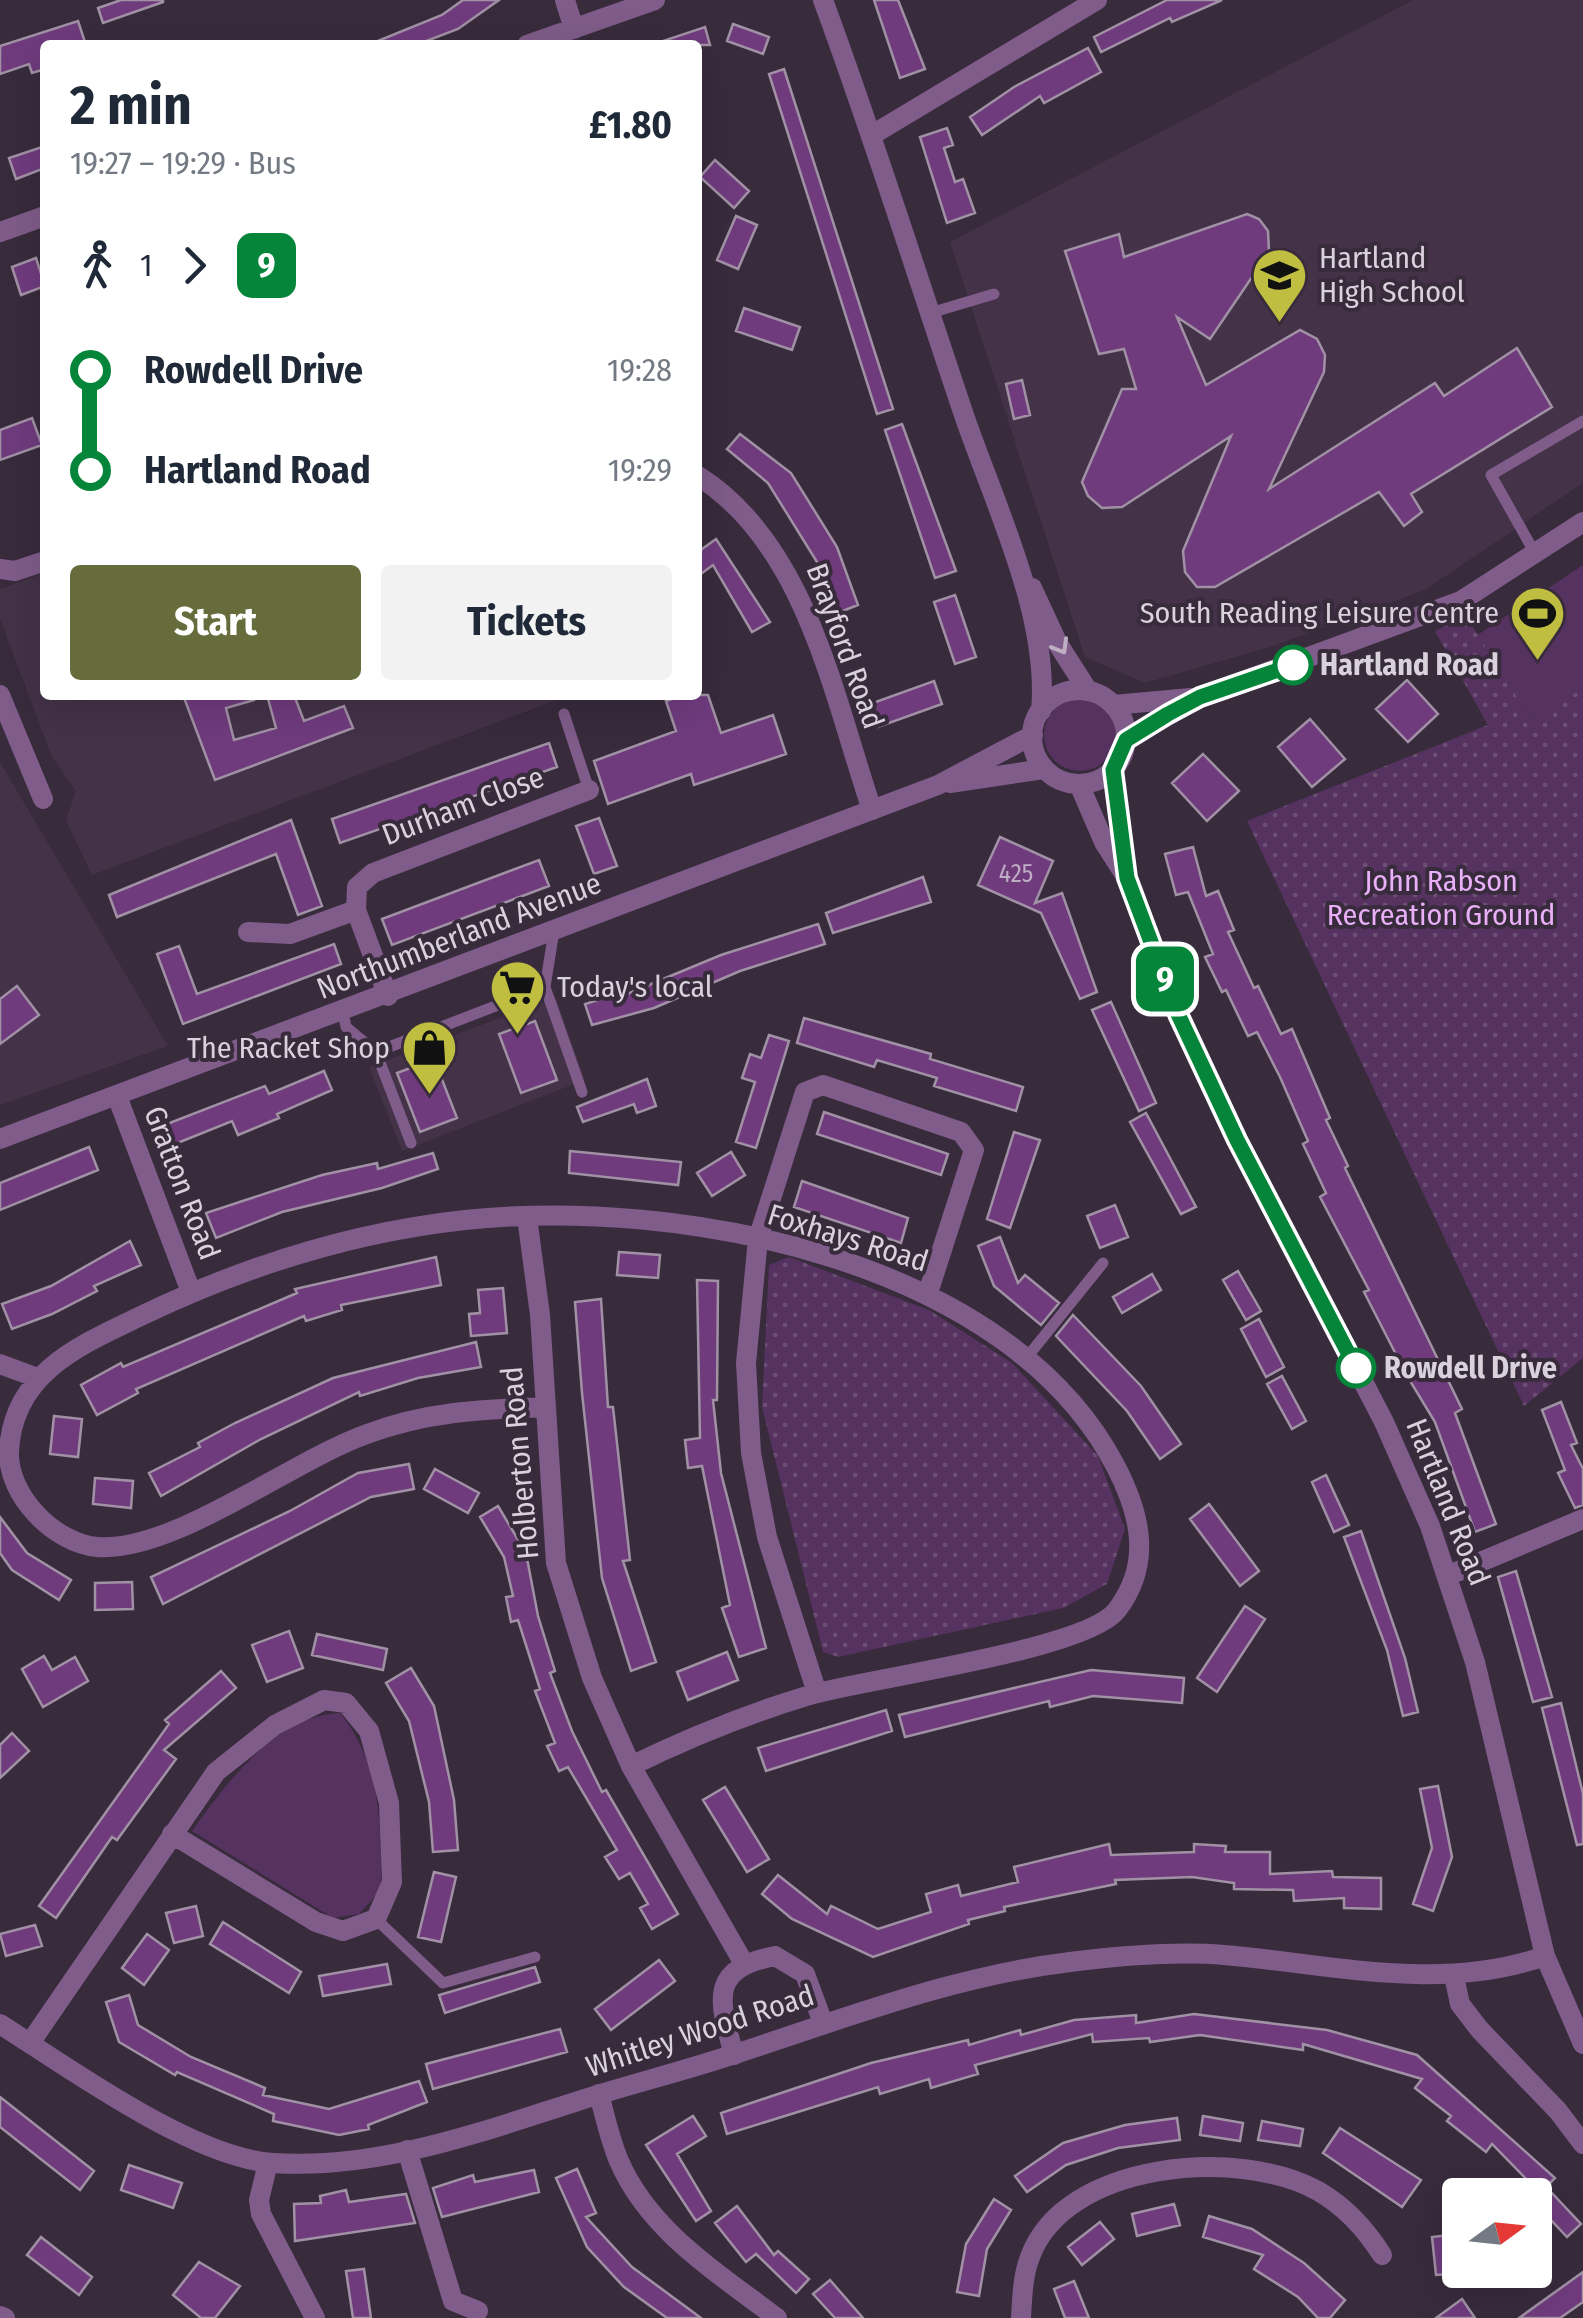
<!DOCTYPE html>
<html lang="en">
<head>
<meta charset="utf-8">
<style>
  :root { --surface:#fff; --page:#f2f2f3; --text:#1f2937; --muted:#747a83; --accent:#676c3c }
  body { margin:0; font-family:"Fira Sans Condensed",sans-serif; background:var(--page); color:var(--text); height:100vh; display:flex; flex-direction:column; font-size:38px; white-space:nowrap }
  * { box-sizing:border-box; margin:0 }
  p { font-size:32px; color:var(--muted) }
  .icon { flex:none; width:55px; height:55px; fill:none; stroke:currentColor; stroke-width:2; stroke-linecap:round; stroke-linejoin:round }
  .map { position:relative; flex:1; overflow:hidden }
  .panel { position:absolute; left:40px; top:40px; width:662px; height:660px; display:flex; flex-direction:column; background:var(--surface); border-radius:10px; box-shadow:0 10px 40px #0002 }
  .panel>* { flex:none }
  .badge { padding:0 20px; border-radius:15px; font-size:35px; line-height:65px }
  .needle { width:65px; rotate:75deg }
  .controls { position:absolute; left:1442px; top:2178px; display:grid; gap:20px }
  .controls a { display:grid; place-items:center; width:110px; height:110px; border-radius:10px; background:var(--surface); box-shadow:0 10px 40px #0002; font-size:50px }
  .map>.badge { position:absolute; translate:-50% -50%; box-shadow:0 0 0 5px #fff }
  .legs { display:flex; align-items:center; gap:15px; height:110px; padding:0 30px; font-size:32px }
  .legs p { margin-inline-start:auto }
  .headline { display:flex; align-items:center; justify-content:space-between; height:170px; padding:0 30px }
  h1 { font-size:55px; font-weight:700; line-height:75px }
  .action { display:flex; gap:20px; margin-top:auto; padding:20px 30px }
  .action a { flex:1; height:115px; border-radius:10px; background:var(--accent); color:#fff; font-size:40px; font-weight:700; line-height:115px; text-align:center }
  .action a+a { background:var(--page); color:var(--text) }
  ul { padding:0 30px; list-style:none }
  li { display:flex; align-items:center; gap:35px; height:100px; font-size:38px }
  li i { display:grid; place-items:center; width:15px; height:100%; margin:0 12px; background:currentColor }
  li i::after { content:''; width:25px; height:25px; margin:-12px; border:8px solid; border-radius:50%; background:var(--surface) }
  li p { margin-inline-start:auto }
  li:first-child i { background:linear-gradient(#0000 50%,currentColor 0) }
  li:last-child i { background:linear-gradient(currentColor 50%,#0000 0) }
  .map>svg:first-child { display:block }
  .built { fill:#433248 }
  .grass { fill:#55325f }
  .park { fill:url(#park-dots) }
  .building { fill:#6f3b7d; stroke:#a191a5; stroke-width:2.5 }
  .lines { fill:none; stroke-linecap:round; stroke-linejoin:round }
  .service { stroke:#7f5c89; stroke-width:11 }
  .minor { stroke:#7f5c89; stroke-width:20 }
  .tertiary { stroke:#7f5c89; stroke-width:20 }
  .oneway { stroke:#beaec3 }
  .line-1-casing { stroke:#fff; stroke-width:22 }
  .line-1 { stroke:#048539; stroke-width:15 }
  .stop-1-dot { fill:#fff; stroke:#048539; stroke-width:5 }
  .labels { text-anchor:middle; stroke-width:8; stroke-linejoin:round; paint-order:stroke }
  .number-label { font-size:25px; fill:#beacc4 }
  .poi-label { font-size:30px; fill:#d9d1dc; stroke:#382b3c; text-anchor:start }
  .street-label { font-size:30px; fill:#d9d1dc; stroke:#382b3c }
  .stop-label { font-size:30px; font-weight:bold; fill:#d9d1dc; stroke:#382b3c; text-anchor:start }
  .park-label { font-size:30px; fill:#e9aff9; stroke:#382b3c }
</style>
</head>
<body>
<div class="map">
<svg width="1583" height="2318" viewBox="0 0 1583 2318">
  <defs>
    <pattern id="park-dots" width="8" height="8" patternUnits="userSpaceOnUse" patternTransform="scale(2.5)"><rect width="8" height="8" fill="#55325f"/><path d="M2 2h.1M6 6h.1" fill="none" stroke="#6d4f75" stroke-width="1.8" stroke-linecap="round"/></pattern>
  </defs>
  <rect width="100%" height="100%" fill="#382b3c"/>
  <path class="built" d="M1413,0H1583V483L1425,590L1270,647L1145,683L1085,657L950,242Z
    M45,573V695H570L92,875L66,821L76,791L52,757L0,619V589Z
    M0,762L168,1046L0,1105Z
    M556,997L585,1080L402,1151L369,1067Z"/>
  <path class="grass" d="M1583,565V689L1533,722L1476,636Z
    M1044 735a36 36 0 1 1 72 0a36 36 0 1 1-72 0Z
    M340,1713C382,1765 381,1826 381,1890L359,1914L333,1918L192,1831C227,1782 276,1716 340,1713Z"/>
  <path class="park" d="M1466,616L1532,721L1583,688V1358L1524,1406L1247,821L1488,725L1435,631Z
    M789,1257L929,1310L1012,1363L1098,1456L1125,1529L1107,1584L1063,1608L838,1657L823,1652L762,1407L769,1265Z"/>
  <path class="building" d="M121,0H163V2L103,23L98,8Z
    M463,0H499L458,29L416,45H368L442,15Z
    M874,0H898L925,69L900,78Z
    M1167,0H1222L1172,22L1170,18L1101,52L1094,37Z
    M78,21L86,45H45V69L32,73L29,64L0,74V46Z
    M733,24L769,37L763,54L727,41Z
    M705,27L710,45H661L660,42Z
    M1088,48L1101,72L1044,103L1040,96L982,135L970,117L1014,87Z
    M784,69L893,409L877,414L769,74Z
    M947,128L953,145L944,148L955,182L963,179L975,213L947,223L920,137Z
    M45,146V168L16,179L9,158Z
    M715,160L749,191L734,208L700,177Z
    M1247,214L1259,219L1268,231L1269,252L1210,339L1177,317L1206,385L1300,330L1317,339L1325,355L1324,372L1269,489L1435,383L1444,396L1517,348L1552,407L1411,494L1422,512L1404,526L1379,492L1215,587H1197L1185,572L1183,551L1231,436L1122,507L1102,508L1088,496L1082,482L1122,389H1136L1124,349L1099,354L1065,251L1119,234L1124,257Z
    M736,216L757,225L738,269L717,260Z
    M36,258L45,286L21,295L12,267Z
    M744,308L800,327L792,350L736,331Z
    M1022,380L1030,415L1014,419L1006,384Z
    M32,418L42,445L0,460V430Z
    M902,424L956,571L935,578L885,430Z
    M740,434L791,473L837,547L858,605L830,616L814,573L822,570L768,483L727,449Z
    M716,539L770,622L752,632L713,565L698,576V552Z
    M955,595L976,657L955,664L934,602Z
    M1407,680L1438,714L1408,742L1376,709Z
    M934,681L942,704L878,727L870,704Z
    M183,695H254V700L226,708L234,740L276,728L267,695H294L304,721L344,706L353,728L215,780Z
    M683,695H708L721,733L773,715L786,754L694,785L691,774L608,804L594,761L676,731L666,701Z
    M1310,719L1345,759L1312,787L1278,747Z
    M549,743L557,767L340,843L332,819Z
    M1203,754L1239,791L1207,821L1172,783Z
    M599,818L617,866L594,874L576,826Z
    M291,820L322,906L298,915L276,854L117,917L109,895Z
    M1000,837L1053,861L1035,903L1062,893L1097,992L1080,999L1041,913L978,885Z
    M1193,847L1206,896L1218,891L1234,930L1228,932L1254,988L1258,986L1281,1034L1292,1029L1330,1118L1326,1120L1348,1166L1345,1168L1462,1409L1455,1413L1496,1524L1475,1532L1435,1422L1407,1376L1364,1292L1369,1290L1320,1197L1326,1193L1303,1144L1308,1141L1280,1077L1257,1032L1248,1036L1226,990L1222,992L1205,957L1213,954L1188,892L1176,895L1165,854Z
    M539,860L549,886L392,945L382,919Z
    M923,877L931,902L833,933L826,913Z
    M818,924L825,944L740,971L654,1008L592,1025L585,1004L626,991L627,994L721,955Z
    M334,944L341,964L183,1024L157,954L179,946L197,994Z
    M17,986L39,1015L0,1044V999Z
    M1111,1002L1156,1103L1139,1111L1092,1010Z
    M804,1018L931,1054L930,1059L1023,1087L1016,1111L934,1086L937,1078L877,1060L874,1067L797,1043Z
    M535,1021L557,1080L521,1093L499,1034Z
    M769,1035L789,1041L756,1148L736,1142L755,1082L742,1078L750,1054L761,1058Z
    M434,1059L457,1118L420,1132L397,1073Z
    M324,1071L332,1090L277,1114L279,1118L238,1135L232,1121L175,1144L167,1124L265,1086L269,1094Z
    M647,1079L656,1106L637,1113L634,1104L583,1122L577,1107Z
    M824,1112L948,1154L941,1175L817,1134Z
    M1146,1113L1196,1207L1181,1214L1130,1122Z
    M1014,1132L1040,1140L1010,1228L987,1219Z
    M89,1147L98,1170L0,1210V1183Z
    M570,1151L681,1162L678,1185L569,1173Z
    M731,1152L745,1175L712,1196L697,1173Z
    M433,1153L438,1169L382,1188L282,1212L216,1238L206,1213L322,1175L377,1163L378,1169Z
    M802,1181L908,1218L901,1243L794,1207Z
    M1115,1205L1128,1237L1100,1248L1087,1216Z
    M1000,1237L1018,1283L1025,1275L1059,1303L1041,1325L994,1286L978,1246Z
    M130,1241L141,1265L94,1286L97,1291L52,1314L12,1329L2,1304L51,1286Z
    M619,1252L660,1255L658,1278L617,1275Z
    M436,1257L441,1285L341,1305L342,1310L306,1321L304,1316L136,1389L138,1393L97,1415L81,1385L121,1363L123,1367L297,1293L295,1289Z
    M1238,1271L1261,1311L1246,1320L1223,1280Z
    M1152,1274L1161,1290L1122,1313L1113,1297Z
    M697,1280L718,1281L717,1400H713L721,1473L766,1648L739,1657L722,1608L730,1605L702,1466L688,1468L685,1440L700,1438Z
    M503,1288L507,1333L471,1336L469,1314L480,1313L478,1290Z
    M601,1299L608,1407H613L630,1560L623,1561L656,1662L631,1671L602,1578L582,1393L575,1302Z
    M1073,1315L1141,1386L1181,1444L1160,1459L1127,1411L1056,1336Z
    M1259,1319L1284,1367L1266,1377L1241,1329Z
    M476,1342L481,1367L418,1378L360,1396L359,1392L261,1439L161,1496L149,1473L200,1447L198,1443L235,1423L333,1378Z
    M1282,1376L1306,1421L1292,1429L1267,1384Z
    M1561,1402L1577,1443L1571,1445L1583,1469V1505L1575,1508L1558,1473L1565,1470L1542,1410Z
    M54,1416L82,1419L78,1457L50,1454Z
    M409,1464L414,1489L371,1497L163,1604L151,1577L290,1511L358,1473Z
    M435,1469L479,1493L468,1513L424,1489Z
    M1326,1475L1349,1525L1334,1532L1312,1482Z
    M95,1478L133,1481L131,1508L93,1504Z
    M1209,1504L1259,1571L1240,1586L1190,1519Z
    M498,1506L526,1553L538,1616L555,1671L550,1673L572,1731L602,1792L606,1790L678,1914L652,1929L640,1908L648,1904L630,1873L619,1879L605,1857L617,1850L568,1767L559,1771L547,1746L555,1743L535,1691L540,1689L518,1620L511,1622L506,1597L513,1596L504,1557L480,1517Z
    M0,1517L27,1553L71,1580L59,1600L12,1570L0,1553Z
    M1361,1531L1405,1658L1418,1712L1403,1716L1387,1650L1344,1537Z
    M1516,1571L1552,1697L1533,1702L1498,1577Z
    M132,1582L133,1609L95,1610V1583Z
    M1245,1606L1265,1619L1217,1692L1197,1678Z
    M289,1631L303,1668L267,1682L252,1645Z
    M317,1634L387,1649L383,1670L312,1655Z
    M727,1652L738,1680L688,1700L677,1672Z
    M44,1656L52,1670L75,1657L88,1681L43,1707L22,1669Z
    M411,1668L434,1706L454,1800L458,1850L433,1852L429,1802L409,1721L386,1683Z
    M1091,1670L1184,1678L1182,1703L1093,1696L1050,1707L1049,1701L905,1737L899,1715Z
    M221,1671L236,1688L164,1750L176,1759L117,1840L112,1837L56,1918L39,1906L169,1724L165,1720Z
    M1561,1703L1583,1794V1844L1577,1845L1542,1708Z
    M886,1710L892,1731L766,1771L758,1748Z
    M12,1733L29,1751L0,1778V1745Z
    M1438,1786L1452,1857L1433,1911L1413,1904L1432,1848L1420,1789Z
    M725,1787L769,1859L747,1872L703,1800Z
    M1109,1844L1111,1855L1194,1852V1844L1226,1846L1225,1852H1270V1874L1332,1871L1333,1877L1381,1878V1909L1344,1908V1898L1294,1901L1293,1890L1234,1889V1883L1192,1877L1115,1880L1116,1884L1004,1907L1005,1911L968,1920L969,1924L873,1957L792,1919L762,1894L778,1875L827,1914L831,1906L878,1929L931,1912L926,1894L958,1885L961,1896L1018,1882L1014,1867Z
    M434,1872L456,1877L441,1942L418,1937Z
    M196,1906L203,1936L174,1943L166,1913Z
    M223,1922L301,1972L289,1993L210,1944Z
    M35,1925L42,1946L6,1956L0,1934Z
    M147,1934L169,1950L144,1985L122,1968Z
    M659,1960L675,1981L611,2030L595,2009Z
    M387,1964L391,1984L323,1996L319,1976Z
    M535,1967L540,1982L445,2013L439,1995Z
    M129,1995L138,2025L191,2057L265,2088L263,2095L329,2109L419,2081L427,2102L368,2125L369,2129L339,2135L273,2121L274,2114L177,2072L175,2075L119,2042L106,2002Z
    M1194,2014L1327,2030L1417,2055L1555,2178L1540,2193L1492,2144L1486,2152L1447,2121L1451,2116L1415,2088L1422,2079L1303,2044V2050L1200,2035L1150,2042L1149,2038L1093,2042L1092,2034L975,2065L978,2074L931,2088L929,2079L880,2094L878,2087L727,2134L721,2113L871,2063L968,2040L969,2045L1020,2030L1021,2035L1074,2020L1136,2015V2023Z
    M560,2029L567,2052L433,2089L426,2064Z
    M0,2097L94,2171L80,2190L0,2127Z
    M693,2116L706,2136L677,2154L711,2211L696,2221L646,2145Z
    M1203,2116L1243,2123L1240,2141L1200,2135Z
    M1177,2118L1180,2140L1118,2148L1066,2165L1027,2192L1015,2176L1063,2143L1125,2125Z
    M1262,2121L1303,2129L1300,2146L1258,2140Z
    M1340,2128L1421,2180L1402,2207L1323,2153Z
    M129,2165L182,2183L173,2208L121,2190Z
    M577,2169L596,2213L586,2217L632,2267L701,2318H667L624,2287L587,2247L556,2178Z
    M534,2170L539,2192L442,2217L433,2188L473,2175L475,2182Z
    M346,2190L349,2202L406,2194L415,2223L295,2241L294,2204L321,2203L320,2196Z
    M1550,2191L1581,2224L1567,2237L1536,2204Z
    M994,2199L1011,2210L987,2249L979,2296L957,2292L966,2244Z
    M1174,2204L1180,2225L1137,2236L1132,2214Z
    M737,2206L774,2255L778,2251L809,2279L796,2293L756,2254L746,2262L715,2223Z
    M1209,2216L1252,2229L1304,2263L1345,2300L1330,2318H1318L1298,2297L1254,2269L1263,2255L1203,2237Z
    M1100,2222L1114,2239L1082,2265L1068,2247Z
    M1459,2234L1460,2273L1436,2275L1432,2237Z
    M41,2237L92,2277L79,2295L27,2255Z
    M199,2262L240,2286L215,2318H201L173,2295Z
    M364,2269L371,2318H353L346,2271Z
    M1583,2272V2302L1560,2318H1519Z
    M830,2280L863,2318H835L813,2294Z
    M1074,2281L1089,2318H1065L1054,2289Z
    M1462,2299L1475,2318H1436Z"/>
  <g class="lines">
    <path class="service" d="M930,313L994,294
      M1536,555L1491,475L1583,421
      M564,714L589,790
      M545,987L582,1092
      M343,1012L346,1027L376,1052L411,1143
      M376,1052L545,987L554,931
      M1028,1356L1103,1263
      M376,1919L443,1983L535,1957"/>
    <path class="minor" d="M565,0L574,29
      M527,45L655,0
      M872,135L1097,0
      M0,232L45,216
      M698,476C806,544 833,695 872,810
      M0,569L15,571L45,561
      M0,695L43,799
      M248,932L290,934L356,910
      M388,996L356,910L357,887L373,873L589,790
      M117,1096L191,1292
      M527,1217L540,1315L556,1563L592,1678L631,1766L743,1962
      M0,1364L35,1377
      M544,1407C482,1409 425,1412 367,1434C291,1461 173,1553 97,1547C54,1543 7,1495 9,1451C13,1371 83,1344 145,1314C246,1266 354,1232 465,1220C679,1197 1008,1259 1116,1467C1141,1515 1152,1564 1117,1610C1087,1650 869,1678 810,1695C747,1714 690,1737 631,1766
      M1447,1576L1583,1519
      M817,1693L767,1537L751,1453L746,1363L758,1239L805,1092L823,1085L961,1132L974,1150L928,1293
      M1454,1976L1460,2004L1480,2030L1558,2111L1583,2144
      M30,2043L216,1772L275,1725L324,1700L346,1703L369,1731L389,1803L392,1882L376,1919L343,1931L316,1922L172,1834
      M734,2055C719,2000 708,1969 775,1956L805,1974L823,2023
      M599,2094C605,2116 610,2140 619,2161C649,2231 719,2274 777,2318
      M407,2150L453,2301L478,2311
      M268,2163L259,2200L261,2214L315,2318
      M0,2316L5,2318
      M1021,2318C1022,2299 1023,2274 1030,2257C1065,2161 1240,2147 1318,2191C1346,2207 1365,2228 1382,2255"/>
    <path class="tertiary" d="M823,0C874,138 918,279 965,418C995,505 1050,618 1041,711
      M1032,588L1058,644L1088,691
      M1032 737a47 47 0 1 1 94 0a47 47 0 1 1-94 0Z
      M1113,705L1191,698
      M1126,740L1200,697L1461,601L1583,522
      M1113,770L1127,877
      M950,783L1044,769
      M1079,784L1104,842L1127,878L1178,1014L1237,1139L1384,1422L1430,1526L1475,1662L1545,1956L1583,2044
      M0,1139L938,785L1033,735
      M0,2024C69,2068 192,2157 272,2163C376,2170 475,2134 572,2103C626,2085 681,2072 735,2054C846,2018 954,1976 1070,1962C1118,1956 1176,1951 1224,1955C1331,1964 1440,1993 1545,1956"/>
  </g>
  <defs><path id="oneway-chevron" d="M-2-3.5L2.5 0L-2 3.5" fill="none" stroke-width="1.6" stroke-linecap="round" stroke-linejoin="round" transform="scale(2.5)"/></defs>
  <use class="oneway" href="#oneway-chevron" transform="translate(1061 647) rotate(60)"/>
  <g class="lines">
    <defs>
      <path id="line-1" d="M1293,665L1200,697L1168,714L1126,740L1113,770L1127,878L1178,1014L1237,1140L1356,1368"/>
    </defs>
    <use href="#line-1" class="line-1-casing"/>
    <use href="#line-1" class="line-1"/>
  </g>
  <defs>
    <symbol id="school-pin" viewBox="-11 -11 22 30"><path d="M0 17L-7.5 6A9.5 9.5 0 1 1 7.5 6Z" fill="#bfbe41" stroke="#382b3c"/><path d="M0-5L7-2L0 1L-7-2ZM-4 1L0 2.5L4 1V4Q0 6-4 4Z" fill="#111"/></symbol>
    <symbol id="stadium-pin" viewBox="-11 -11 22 30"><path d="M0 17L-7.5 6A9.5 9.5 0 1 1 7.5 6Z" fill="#bfbe41" stroke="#382b3c"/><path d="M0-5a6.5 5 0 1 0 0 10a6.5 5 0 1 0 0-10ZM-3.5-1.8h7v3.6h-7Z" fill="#111"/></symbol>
    <symbol id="supermarket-pin" viewBox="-11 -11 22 30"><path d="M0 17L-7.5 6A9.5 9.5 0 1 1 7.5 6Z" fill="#bfbe41" stroke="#382b3c"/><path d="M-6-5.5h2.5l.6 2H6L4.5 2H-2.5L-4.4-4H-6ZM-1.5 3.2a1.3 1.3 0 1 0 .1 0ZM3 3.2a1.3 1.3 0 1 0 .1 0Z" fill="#111"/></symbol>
    <symbol id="shop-pin" viewBox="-11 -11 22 30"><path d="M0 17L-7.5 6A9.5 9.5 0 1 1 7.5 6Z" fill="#bfbe41" stroke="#382b3c"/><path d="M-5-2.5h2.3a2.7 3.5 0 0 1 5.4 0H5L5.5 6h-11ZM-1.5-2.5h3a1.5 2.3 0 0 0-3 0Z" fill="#111"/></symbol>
  </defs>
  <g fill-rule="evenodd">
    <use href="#school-pin" x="1248" y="244" width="63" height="86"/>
    <use href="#stadium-pin" x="1506" y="582" width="63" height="86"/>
    <use href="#supermarket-pin" x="486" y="956" width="63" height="86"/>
    <use href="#shop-pin" x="398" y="1016" width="63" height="86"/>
  </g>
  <g class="stop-1-dot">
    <circle cx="1293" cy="665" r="18"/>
    <circle cx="1356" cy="1368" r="18"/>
  </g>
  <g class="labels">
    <g class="number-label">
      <text x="1016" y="882">425</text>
    </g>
    <g class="poi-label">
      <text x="1319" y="268">Hartland<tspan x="1319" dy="34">High School</tspan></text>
      <text x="1499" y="623" text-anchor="end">South Reading Leisure Centre</text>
      <text x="557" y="997">Today's local</text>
      <text x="390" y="1058" text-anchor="end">The Racket Shop</text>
    </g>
    <g class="street-label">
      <text transform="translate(845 646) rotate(70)" y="10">Brayford Road</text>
      <text transform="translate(463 806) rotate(-21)" y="10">Durham Close</text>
      <text transform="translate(459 936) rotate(-21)" y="10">Northumberland Avenue</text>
      <text transform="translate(182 1183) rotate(69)" y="10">Gratton Road</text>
      <text transform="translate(848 1238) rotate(17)" y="10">Foxhays Road</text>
      <text transform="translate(520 1463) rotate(-95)" y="10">Holberton Road</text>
      <text transform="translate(1448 1502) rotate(68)" y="10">Hartland Road</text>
      <text transform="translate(700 2031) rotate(-18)" y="10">Whitley Wood Road</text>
    </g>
    <g class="stop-label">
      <text x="1320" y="675">Hartland Road</text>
      <text x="1384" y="1378">Rowdell Drive</text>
    </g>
    <g class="park-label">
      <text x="1441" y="891">John Rabson<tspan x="1441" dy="34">Recreation Ground</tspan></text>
    </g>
  </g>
</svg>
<div class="controls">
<a><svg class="needle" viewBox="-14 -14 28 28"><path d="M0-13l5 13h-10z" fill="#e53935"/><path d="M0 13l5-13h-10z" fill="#747a83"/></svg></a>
</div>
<b class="badge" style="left:1165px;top:979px;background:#048539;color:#fff">9</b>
<section class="panel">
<div class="headline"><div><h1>2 min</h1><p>19:27 – 19:29 · Bus</p></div><b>£1.80</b></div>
<div class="legs"><svg class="icon" aria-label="walk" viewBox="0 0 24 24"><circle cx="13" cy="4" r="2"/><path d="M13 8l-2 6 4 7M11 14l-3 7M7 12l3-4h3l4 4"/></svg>1<svg class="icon" aria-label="forward" viewBox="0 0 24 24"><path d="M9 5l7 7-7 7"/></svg><b class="badge" style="background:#048539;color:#fff">9</b></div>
<ul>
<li><i style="color:#048539"></i><b>Rowdell Drive</b><p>19:28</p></li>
<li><i style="color:#048539"></i><b>Hartland Road</b><p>19:29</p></li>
</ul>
<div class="action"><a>Start</a><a>Tickets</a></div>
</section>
</div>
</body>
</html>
